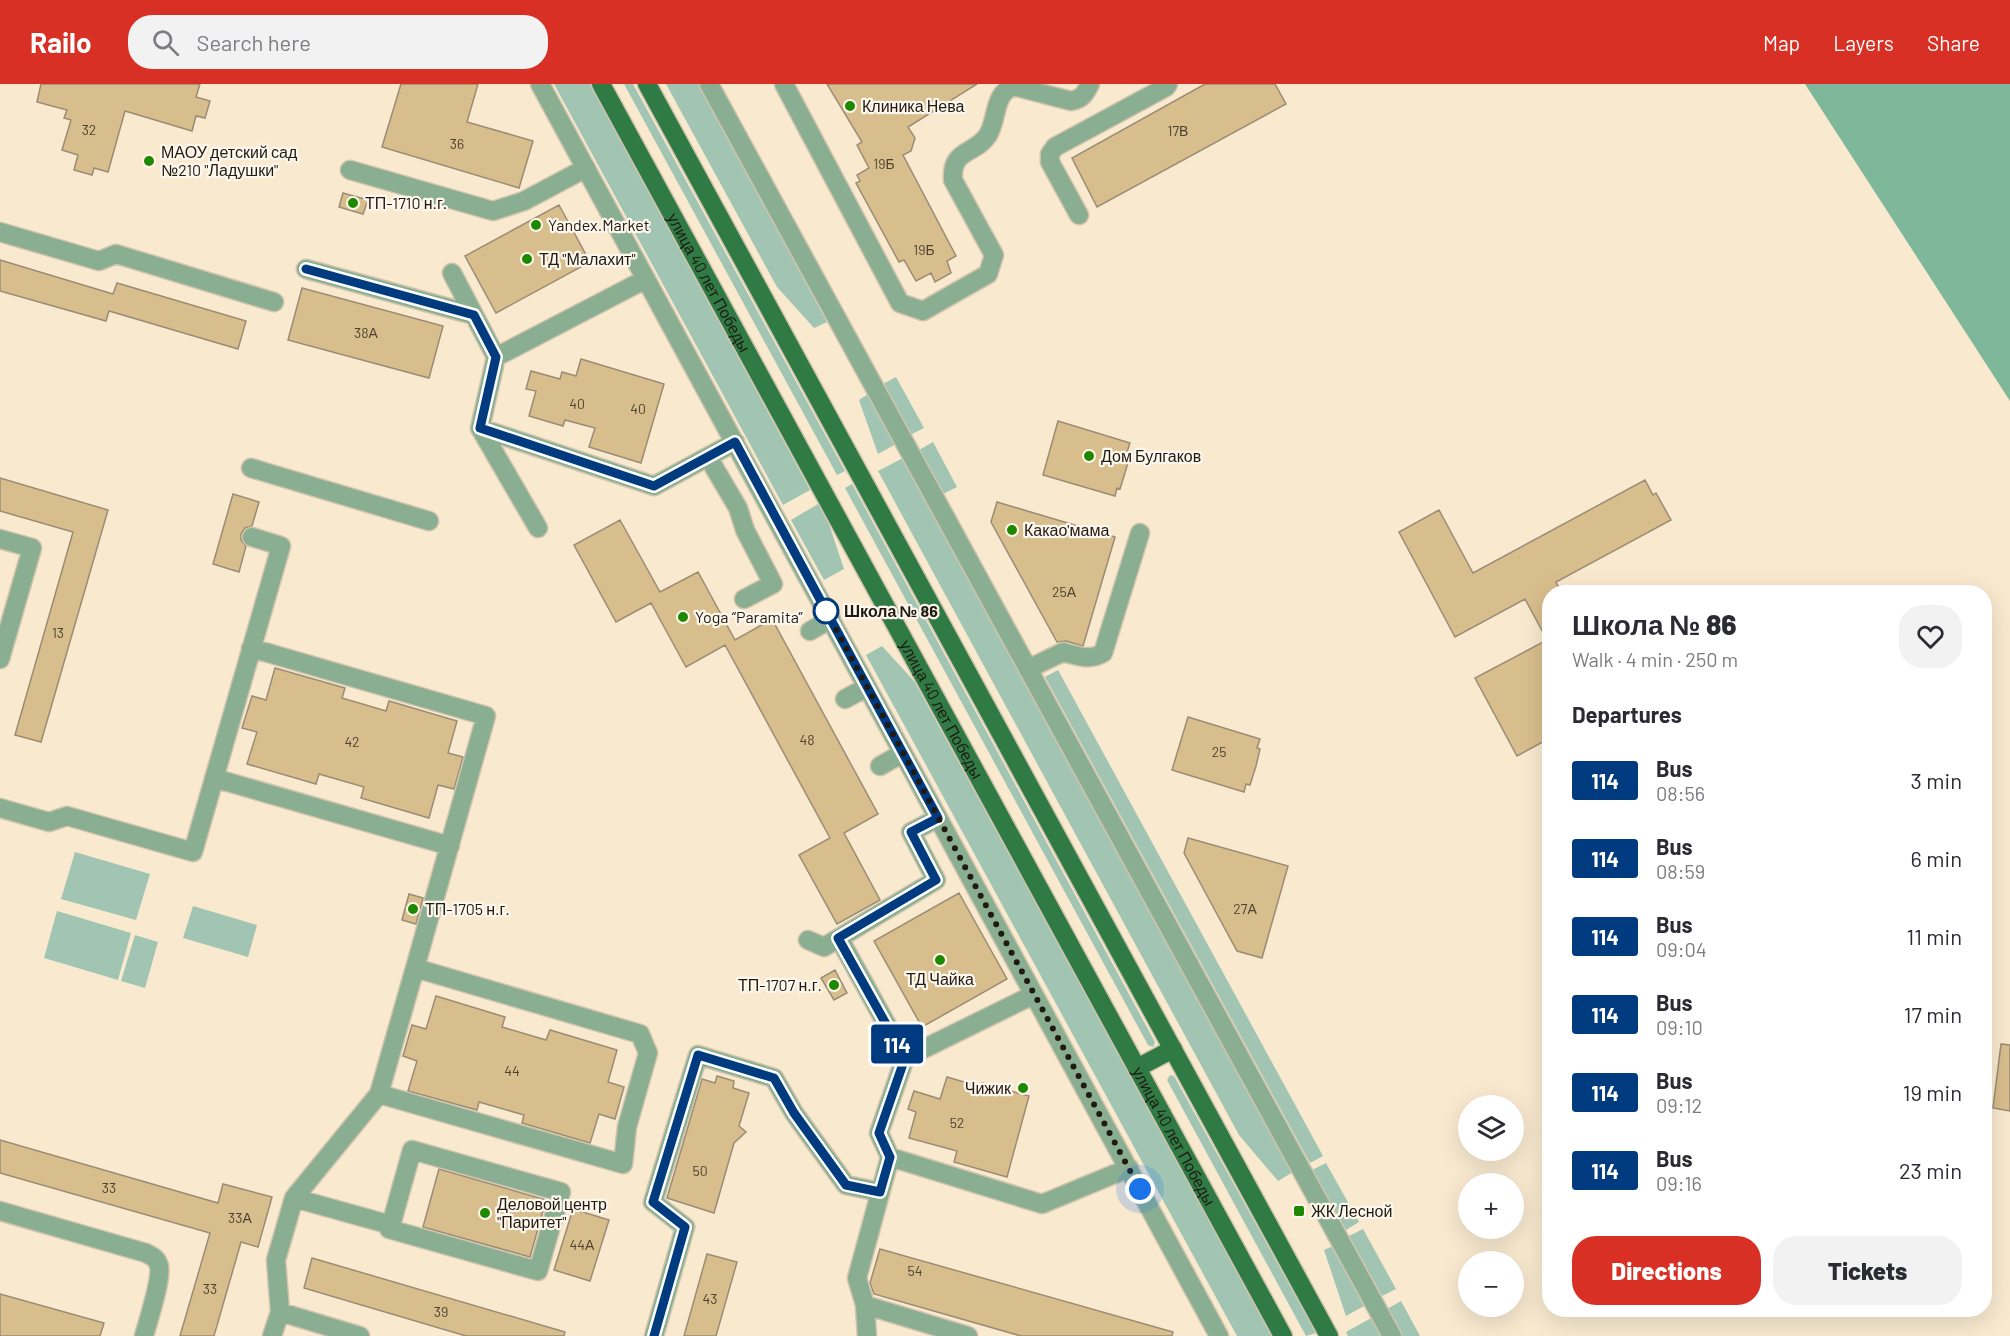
<!DOCTYPE html>
<html lang="en">
<head>
<meta charset="utf-8">
<style>
  :root { --surface:#fff; --page:#f2f2f3; --text:#2b2b33; --muted:#7c7c81; --accent:#d93025 }
  body { margin:0; font-family:Barlow,sans-serif; background:var(--page); color:var(--text); height:100vh; display:flex; flex-direction:column; font-size:22px; white-space:nowrap }
  * { box-sizing:border-box; margin:0 }
  p { font-size:20px; color:var(--muted) }
  .icon { flex:none; width:33px; height:33px; fill:none; stroke:currentColor; stroke-width:2; stroke-linecap:round; stroke-linejoin:round }
  .map { position:relative; flex:1; overflow:hidden }
  .details { position:absolute; left:1542px; top:501px; width:450px; height:732px; display:flex; flex-direction:column; background:var(--surface); border-radius:24px; box-shadow:0 6px 24px #0002 }
  .details>* { flex:none }
  .badge { padding:0 12px; border-radius:4px; font-size:21px; line-height:39px }
  .tools { position:absolute; left:1458px; top:1011px; display:grid; gap:12px }
  .tools a { display:grid; place-items:center; width:66px; height:66px; border-radius:50%; background:var(--surface); box-shadow:0 6px 24px #0002; font-size:30px }
  .you { position:absolute; width:30px; height:30px; margin:-15px; border:4px solid #fff; border-radius:50%; background:#1a73e8; box-shadow:0 0 0 9px #1a73e833 }
  .map>.badge { position:absolute; translate:-50% -50%; box-shadow:0 0 0 3px #fff }
  h2 { padding:0 30px; font-size:22px; line-height:54px }
  .round { display:grid; place-items:center; flex:none; width:63px; height:63px; border-radius:24px; background:var(--page) }
  .head { display:flex; align-items:center; justify-content:space-between; height:102px; padding:0 30px }
  h1 { font-size:28px; font-weight:800; line-height:45px }
  .primary-button { display:flex; gap:12px; margin-top:auto; padding:12px 30px }
  .primary-button a { flex:1; height:69px; border-radius:24px; background:var(--accent); color:#fff; font-size:24px; font-weight:800; line-height:69px; text-align:center }
  .primary-button a+a { background:var(--page); color:var(--text) }
  ul { padding:0; list-style:none }
  li { display:flex; align-items:center; gap:18px; height:78px; padding:0 30px }
  li div { flex:1 }
  li b { display:block; font-size:22px }
  li em { font-style:normal }
  li .badge { min-width:66px; font-weight:700; text-align:center }
  header { display:flex; align-items:center; gap:36px; box-sizing:border-box; height:84px; padding:0 30px; background:var(--accent); color:#fff }
  header strong { font-size:28px }
  nav { display:flex; gap:33px; margin-inline-start:auto; font-size:21px }
  .search { width:420px; height:54px; background:var(--page); display:flex; align-items:center; gap:15px; box-sizing:border-box; padding:0 21px; border-radius:24px; color:var(--muted); font-size:22px }
  .map>svg:first-child { display:block }
  .green { fill:#a1c5b2 }
  .forest { fill:#7fb79b }
  .building { fill:#d9be8d; stroke:#9a8c75; stroke-width:1.5 }
  .lines { fill:none; stroke-linecap:round; stroke-linejoin:round }
  .minor-casing { stroke:#d1c4ad; stroke-width:21 }
  .major-casing { stroke:#d1c4ad; stroke-width:21 }
  .minor { stroke:#89ae91; stroke-width:18 }
  .major { stroke:#2f7a45; stroke-width:18 }
  .line-casing { stroke:#fff; stroke-width:14 }
  .line { stroke:#003b80; stroke-width:9 }
  .walk { stroke:#201a11; stroke-width:6; stroke-dasharray:0 10.8 }
  .poi-dot { fill:#1e8800; stroke:#fdf7ed; stroke-width:2 }
  .stop-dot { fill:#fff; stroke:#003b80; stroke-width:3 }
  .labels { text-anchor:middle; stroke-width:4.5; stroke-linejoin:round; paint-order:stroke }
  .number-label { font-size:14px; fill:#4e4330 }
  .poi-label { font-size:16px; fill:#201a11; stroke:#fdf7ed; text-anchor:start }
  .street-label { font-size:16px; fill:#201a11; stroke:#fdf7ed }
  .stop-label { font-size:16px; font-weight:bold; fill:#201a11; stroke:#fdf7ed; text-anchor:start }
</style>
</head>
<body>
<header>
<strong>Railo</strong>
<div class="search"><svg class="icon" aria-label="search" viewBox="0 0 24 24"><circle cx="10" cy="10" r="6"/><path d="M15 15l6 6"/></svg>Search here</div>
<nav><a>Map</a><a>Layers</a><a>Share</a></nav>
</header>
<div class="map">
<svg width="2010" height="1252" viewBox="0 0 2010 1252">
  <rect width="100%" height="100%" fill="#f8e9cf"/>
  <path class="green" d="M554,0H590L810,406L783,421Z
    M624,0H633L845,387L837,391Z
    M666,0H699L827,238L814,244L777,203Z
    M896,293L924,344L910,351L883,300Z
    M868,310L896,360L878,370L859,316Z
    M933,358L957,403L943,410L919,366Z
    M903,374L1293,1088L1278,1097L1239,1051L878,387Z
    M852,400L1155,958L1153,963L1148,961L845,404Z
    M818,420L829,440L844,485L824,496L791,436Z
    M882,562L914,597L1273,1252H1237L866,571Z
    M1058,586L1323,1072L1310,1079L1045,593Z
    M75,768L150,790L136,836L61,815Z
    M193,822L257,841L248,873L183,854Z
    M57,827L131,849L118,896L44,874Z
    M135,851L158,858L145,904L121,897Z
    M1170,991L1174,992L1316,1249L1306,1252L1167,996Z
    M1326,1079L1359,1138L1346,1146L1312,1086Z
    M1363,1145L1396,1205L1382,1212L1349,1152Z
    M1333,1162L1364,1222L1346,1232L1324,1166Z
    M1401,1217L1420,1252H1402L1387,1225Z
    M1373,1233L1383,1252H1348L1346,1248Z"/>
  <path class="forest" d="M1805,0H2010V317Z"/>
  <path class="building" d="M41,0H200L196,13L210,17L205,34L196,32L192,47L125,27L108,88L94,84L92,91L74,86L78,71L62,66L71,36L64,34L67,26L37,18Z
    M401,0H478L467,38L533,57L519,104L382,63Z
    M827,0H977L908,43L915,54L911,67L903,71L956,172L947,177L951,189L935,198L931,189L916,197L904,176L899,178L856,99L860,97L857,91L869,84L857,61L862,58Z
    M1205,0H1275L1286,20L1097,123L1072,74Z
    M343,109L368,116L363,130L339,123Z
    M559,121L590,178L496,229L465,172Z
    M0,176L113,210L117,199L246,237L238,265L109,227L106,237L0,207Z
    M302,204L443,242L429,294L288,256Z
    M581,275L664,300L641,379L589,363L595,344L565,336L563,342L529,332L536,307L526,305L531,287L560,295L562,288L576,292Z
    M1058,337L1130,359L1127,368L1131,369L1120,405L1117,404L1115,412L1043,391Z
    M0,394L108,426L41,658L15,651L73,448L0,427Z
    M1645,396L1653,411L1656,409L1671,436L1556,498L1561,508H1550V654L1517,672L1475,594L1547,556L1525,515L1455,553L1399,448L1439,426L1473,489Z
    M233,410L259,418L252,442L245,444L241,450V456L246,462L239,488L213,480Z
    M997,418L1115,453L1083,562L1066,557L1057,558L991,438Z
    M620,436L660,508L698,488L735,556L772,535L878,730L844,749L880,816L837,840L799,771L830,754L725,561L686,583L651,519L616,538L574,461Z
    M275,584L345,604L342,614L386,627L389,617L457,637L448,669L463,673L454,705L438,701L429,734L361,714L364,703L319,690L316,700L247,680L257,648L242,644L252,612L266,616Z
    M1188,633L1260,655L1257,664L1260,665L1256,682L1250,701L1246,700L1244,708L1172,686Z
    M1188,754L1288,782L1262,874L1237,867L1184,769Z
    M959,809L1007,895L922,943L874,857Z
    M409,810L423,814L416,840L402,836Z
    M835,886L847,909L834,916L821,894Z
    M436,912L505,933L502,943L546,956L550,946L617,966L608,998L624,1003L615,1035L599,1030L590,1059L522,1039L524,1031L479,1018L477,1026L408,1007L417,977L403,972L412,941L426,945Z
    M2001,960L2010,961V1027L1993,1024Z
    M717,992L734,997L733,1004L749,1009L739,1042L746,1048L734,1059L714,1129L667,1114L702,995L715,999Z
    M947,993L981,1003L982,999L1029,1012L1007,1093L954,1078L957,1067L909,1054L916,1028L908,1025L914,1007L940,1015Z
    M0,1056L218,1119L223,1100L272,1113L258,1163L241,1158L214,1252H180L210,1149L0,1089Z
    M439,1085L546,1116L530,1173L423,1143Z
    M573,1125L609,1136L590,1197L554,1186Z
    M880,1165L1173,1248L1172,1252H1021L874,1210L870,1199Z
    M707,1170L737,1178L716,1252H684Z
    M312,1174L565,1248L564,1252H466L304,1204Z
    M0,1210L104,1239L100,1252H0Z"/>
  <g class="lines">
    <defs>
      <path id="minor" d="M540,0L1219,1252
        M709,0L1392,1252
        M784,0L900,219L923,227L988,190L994,171L953,96C951,64 975,71 988,51C998,34 993,11 1013,2L1071,17C1082,15 1085,10 1090,0
        M350,86L493,127L524,117L586,84
        M1079,131L1050,78V70L1055,63L1166,3L1168,0
        M0,148L99,177L116,170L274,218
        M306,185L474,231
        M452,189L496,273L480,344L538,444
        M496,273L646,195
        M480,344L654,402L735,358
        M708,373L738,424L745,446L773,500L744,515
        M251,384L429,437
        M0,455L32,464L0,575
        M810,547L831,535
        M251,564L486,632L415,884
        M1028,585L1063,568C1078,572 1089,577 1103,569L1140,449
        M845,615L867,603
        M880,682L903,669
        M214,694L450,762
        M0,724L49,738L67,732L193,768L281,462L252,453
        M839,854L936,796L911,748L938,734
        M808,856L824,863L839,854L905,974
        M890,1073L1042,1120L1129,1084
        M294,1114L391,1141L389,1145L538,1187L561,1108L412,1066L391,1141
        M0,1127L146,1169C152,1172 157,1174 159,1182C162,1195 148,1237 144,1252
        M865,1221L968,1252
        M280,1228L360,1252
        M272,1252L280,1228L276,1176L294,1114L379,1010L415,884L640,950L648,969L627,1043L623,1080L379,1010
        M654,1252L685,1143L653,1118L698,971L774,994L794,1029L846,1101L880,1108
        M867,1252L865,1221L857,1194L890,1073L879,1049L905,974L1033,911"/>
      <g id="major">
        <path id="s1" d="M601,0L1283,1252"/>
        <path d="M647,0L1329,1252"/>
        <path d="M1137,984L1173,965"/>
      </g>
    </defs>
    <use href="#minor" class="minor-casing"/>
    <use href="#major" class="major-casing"/>
    <use href="#minor" class="minor"/>
    <use href="#major" class="major"/>
  </g>
  <g class="lines">
    <defs>
      <path id="line" d="M306,185L474,231L496,273L480,344L654,402L735,358L938,734L911,748L936,796L838,854L905,974L879,1049L890,1073L880,1108L846,1101L794,1029L774,994L698,971L653,1118L685,1143L654,1252"/>
    </defs>
    <use href="#line" class="line-casing"/>
    <use href="#line" class="line"/>
    <path class="walk" d="M826,527L1140,1105"/>
  </g>
  <g class="poi-dot">
    <circle cx="850" cy="22" r="6"/>
    <circle cx="149" cy="77" r="6"/>
    <circle cx="353" cy="119" r="6"/>
    <circle cx="536" cy="141" r="6"/>
    <circle cx="527" cy="175" r="6"/>
    <circle cx="1089" cy="372" r="6"/>
    <circle cx="1012" cy="446" r="6"/>
    <circle cx="683" cy="533" r="6"/>
    <circle cx="413" cy="825" r="6"/>
    <circle cx="940" cy="876" r="6"/>
    <circle cx="834" cy="901" r="6"/>
    <circle cx="1023" cy="1004" r="6"/>
    <rect x="1293" y="1121" width="12" height="12" rx="3"/>
    <circle cx="485" cy="1129" r="6"/>
  </g>
  <circle class="stop-dot" cx="826" cy="527" r="12"/>
  <g class="labels">
    <g class="number-label">
      <text x="89" y="51">32</text>
      <text x="1178" y="52">17В</text>
      <text x="457" y="65">36</text>
      <text x="884" y="85">19Б</text>
      <text x="924" y="171">19Б</text>
      <text x="366" y="254">38А</text>
      <text x="577" y="325">40</text>
      <text x="638" y="330">40</text>
      <text x="1064" y="513">25А</text>
      <text x="58" y="554">13</text>
      <text x="807" y="661">48</text>
      <text x="352" y="663">42</text>
      <text x="1219" y="673">25</text>
      <text x="1245" y="830">27А</text>
      <text x="512" y="992">44</text>
      <text x="957" y="1044">52</text>
      <text x="700" y="1092">50</text>
      <text x="109" y="1109">33</text>
      <text x="240" y="1139">33А</text>
      <text x="582" y="1166">44А</text>
      <text x="915" y="1192">54</text>
      <text x="210" y="1210">33</text>
      <text x="710" y="1220">43</text>
      <text x="441" y="1233">39</text>
    </g>
    <g class="poi-label">
      <text x="862" y="28">Клиника Нева</text>
      <text x="161" y="74">МАОУ детский сад<tspan x="161" dy="18">№210 "Ладушки"</tspan></text>
      <text x="365" y="125">ТП-1710 н.г.</text>
      <text x="548" y="147">Yandex.Market</text>
      <text x="539" y="181">ТД "Малахит"</text>
      <text x="1101" y="378">Дом Булгаков</text>
      <text x="1024" y="452">Какао'мама</text>
      <text x="695" y="539">Yoga “Paramita”</text>
      <text x="425" y="831">ТП-1705 н.г.</text>
      <text x="940" y="901" text-anchor="middle">ТД Чайка</text>
      <text x="822" y="907" text-anchor="end">ТП-1707 н.г.</text>
      <text x="1011" y="1010" text-anchor="end">Чижик</text>
      <text x="497" y="1126">Деловой центр<tspan x="497" dy="18">"Паритет"</tspan></text>
      <text x="1311" y="1133">ЖК Лесной</text>
    </g>
    <g class="street-label">
      <text dy="6" stroke="none"><textPath href="#s1" startOffset="226">улица 40 лет Победы</textPath></text>
      <text dy="6" stroke="none"><textPath href="#s1" startOffset="712">улица 40 лет Победы</textPath></text>
      <text dy="6" stroke="none"><textPath href="#s1" startOffset="1198">улица 40 лет Победы</textPath></text>
    </g>
    <g class="stop-label">
      <text x="844" y="533">Школа № 86</text>
    </g>
  </g>
</svg>
<div class="tools">
<a><svg class="icon" aria-label="layers" viewBox="0 0 24 24"><path d="M12 4l9 5-9 5-9-5zM3 14l9 5 9-5"/></svg></a>
<a>+</a>
<a>−</a>
</div>
<div class="you" style="left:1140px;top:1105px"></div>
<b class="badge" style="left:897px;top:960px;background:#003b80;color:#fff">114</b>
<section class="details">
<div class="head"><div><h1>Школа № 86</h1><p>Walk · 4 min · 250 m</p></div><a class="round"><svg class="icon" aria-label="heart" viewBox="0 0 24 24"><path d="M12 20l-8-8c-3-5 5-10 8-4 3-6 11-1 8 4z"/></svg></a></div>
<h2>Departures</h2>
<ul>
<li><span class="badge" style="background:#003b80;color:#fff">114</span><div><b>Bus</b><p>08:56</p></div><em>3 min</em></li>
<li><span class="badge" style="background:#003b80;color:#fff">114</span><div><b>Bus</b><p>08:59</p></div><em>6 min</em></li>
<li><span class="badge" style="background:#003b80;color:#fff">114</span><div><b>Bus</b><p>09:04</p></div><em>11 min</em></li>
<li><span class="badge" style="background:#003b80;color:#fff">114</span><div><b>Bus</b><p>09:10</p></div><em>17 min</em></li>
<li><span class="badge" style="background:#003b80;color:#fff">114</span><div><b>Bus</b><p>09:12</p></div><em>19 min</em></li>
<li><span class="badge" style="background:#003b80;color:#fff">114</span><div><b>Bus</b><p>09:16</p></div><em>23 min</em></li>
</ul>
<div class="primary-button"><a>Directions</a><a>Tickets</a></div>
</section>
</div>
</body>
</html>
